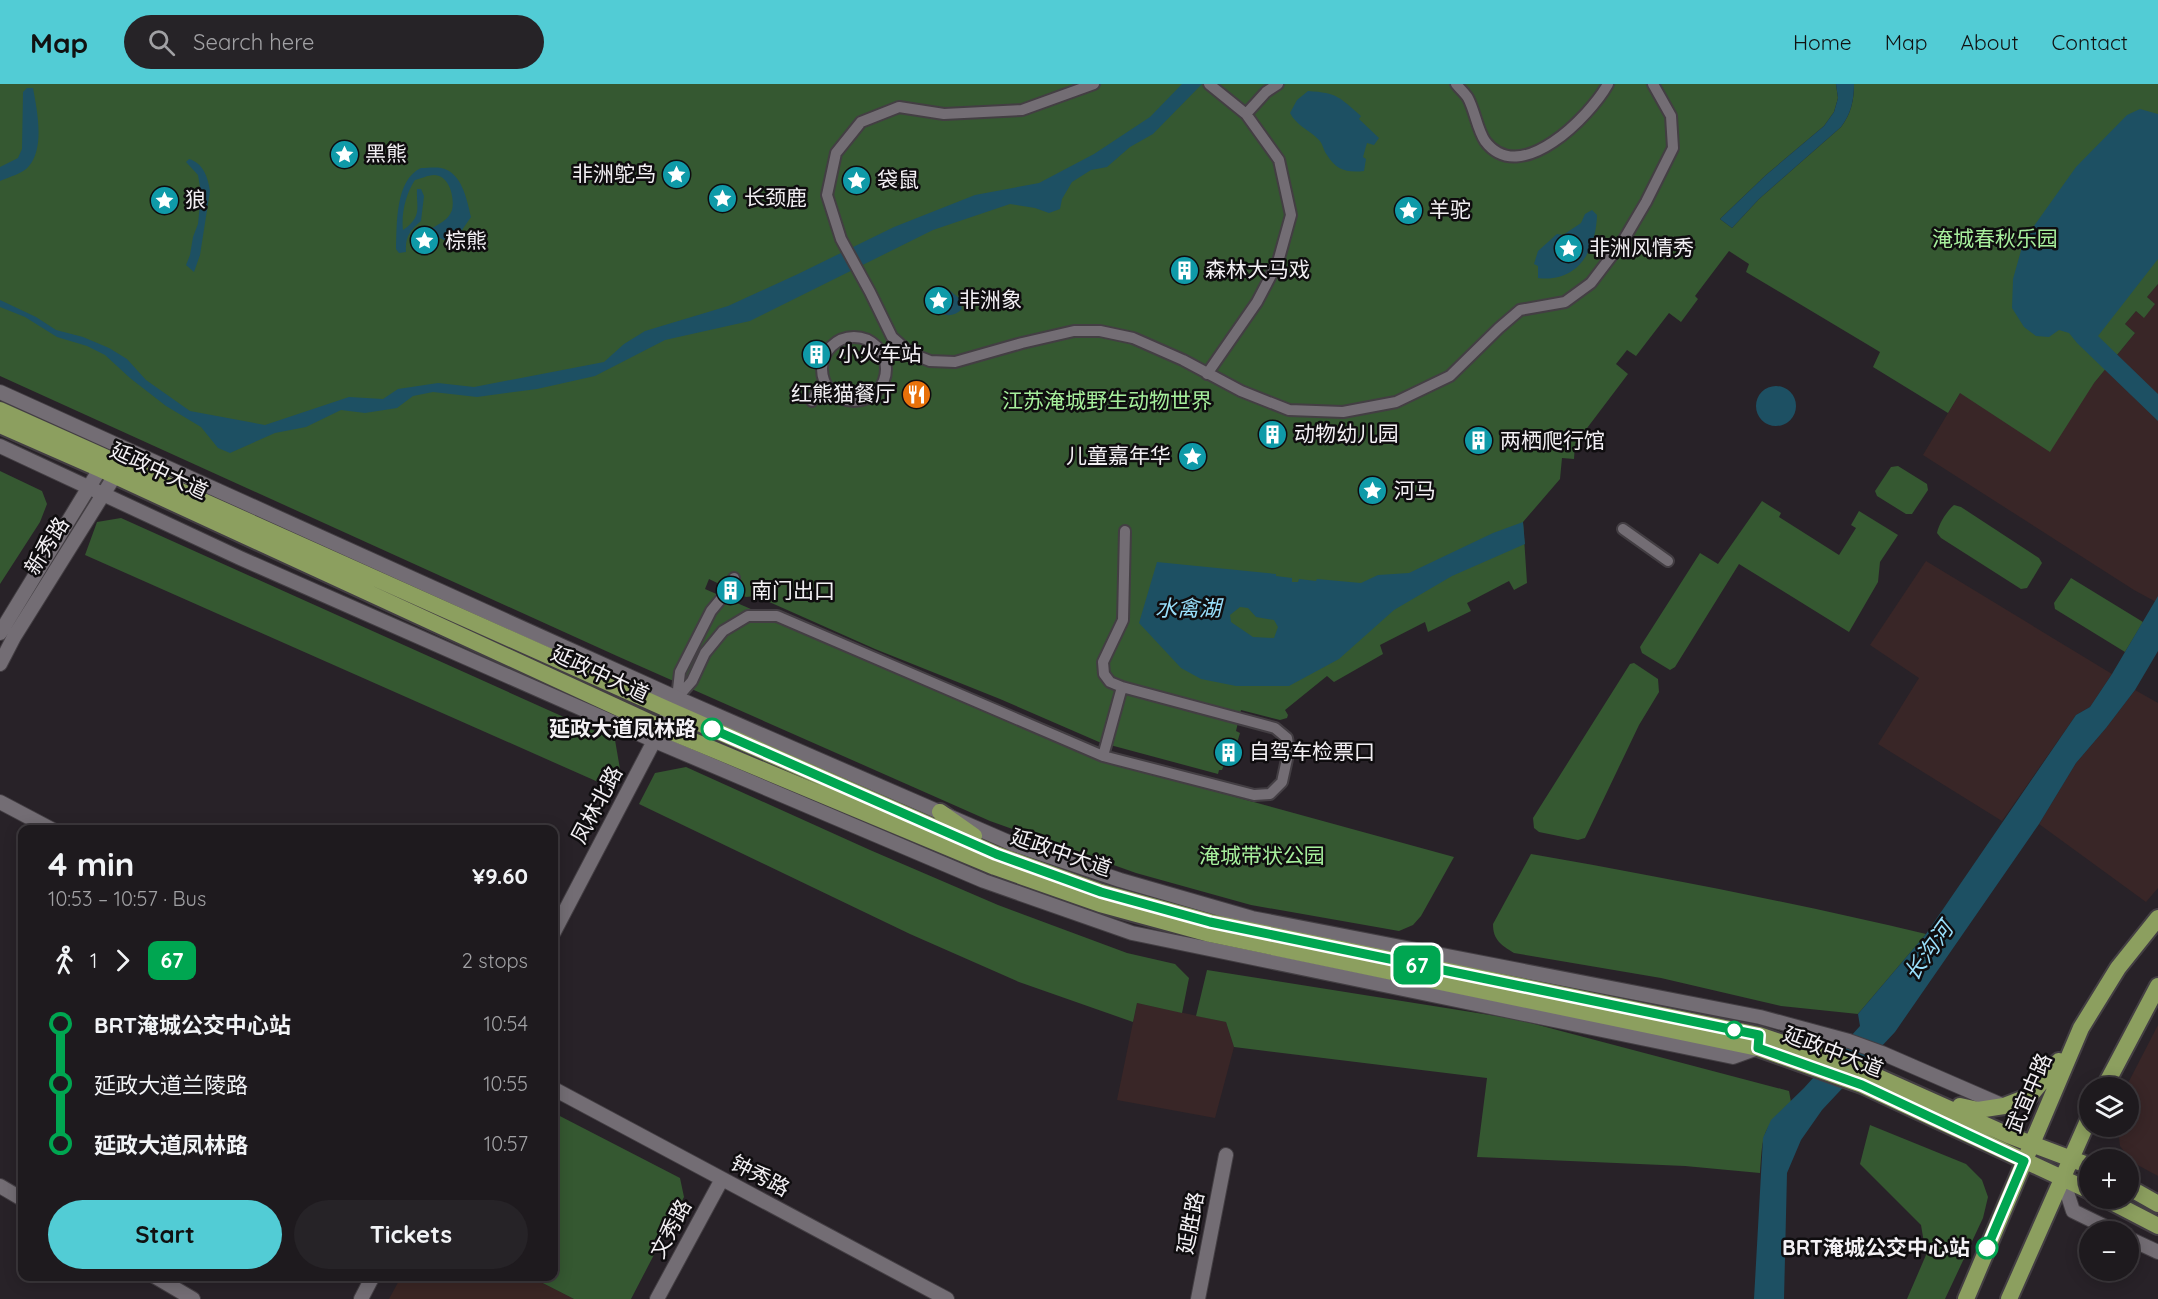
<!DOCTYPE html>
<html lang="en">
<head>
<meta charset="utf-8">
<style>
  :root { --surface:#1e1a1e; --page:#262327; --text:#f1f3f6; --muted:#a1a1a4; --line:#3c383c; --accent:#52ccd5 }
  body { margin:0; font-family:Quicksand,"Noto Sans SC",sans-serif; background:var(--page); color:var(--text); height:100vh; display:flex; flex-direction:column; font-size:22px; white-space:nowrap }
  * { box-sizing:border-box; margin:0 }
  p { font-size:20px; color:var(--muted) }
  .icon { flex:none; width:33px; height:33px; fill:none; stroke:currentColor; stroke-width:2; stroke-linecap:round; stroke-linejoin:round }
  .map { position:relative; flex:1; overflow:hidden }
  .details { position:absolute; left:18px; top:741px; width:540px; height:456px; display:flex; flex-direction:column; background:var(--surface); border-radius:12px; box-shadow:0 3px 15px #0003,0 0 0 2px var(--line) }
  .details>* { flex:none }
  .badge { padding:0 12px; border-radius:9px; font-size:21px; line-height:39px }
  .tools { position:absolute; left:2079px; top:993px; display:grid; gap:12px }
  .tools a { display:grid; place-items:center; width:60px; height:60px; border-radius:50%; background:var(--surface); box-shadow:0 3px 15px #0003,0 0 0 2px var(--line); font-size:30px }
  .map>.badge { position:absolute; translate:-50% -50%; box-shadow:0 0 0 3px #fff }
  .legs { display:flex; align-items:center; gap:9px; height:66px; padding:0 30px; font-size:20px }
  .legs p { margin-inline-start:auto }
  .head { display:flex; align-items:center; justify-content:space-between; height:102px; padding:0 30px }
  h1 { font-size:33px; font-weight:700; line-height:45px }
  .button { display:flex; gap:12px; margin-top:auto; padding:12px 30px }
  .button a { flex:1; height:69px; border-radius:36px; background:var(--accent); color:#111; font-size:24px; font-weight:700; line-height:69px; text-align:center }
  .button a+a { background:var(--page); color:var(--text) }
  ul { padding:0 30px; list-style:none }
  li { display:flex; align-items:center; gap:21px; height:60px; font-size:22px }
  li i { display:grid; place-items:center; width:9px; height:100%; margin:0 8px; background:currentColor }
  li i::after { content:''; width:15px; height:15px; margin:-8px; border:4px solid; border-radius:50%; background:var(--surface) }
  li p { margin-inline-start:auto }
  li:first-child i { background:linear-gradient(#0000 50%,currentColor 0) }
  li:last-child i { background:linear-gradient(currentColor 50%,#0000 0) }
  header { display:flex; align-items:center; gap:36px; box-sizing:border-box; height:84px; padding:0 30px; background:var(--accent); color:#111 }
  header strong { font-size:28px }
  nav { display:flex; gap:33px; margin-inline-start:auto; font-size:21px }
  .search { width:420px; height:54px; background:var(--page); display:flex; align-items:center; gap:15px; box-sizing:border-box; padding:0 21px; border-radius:33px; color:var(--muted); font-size:22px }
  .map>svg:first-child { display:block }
  .commercial { fill:#392627 }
  .education { fill:#3a2624 }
  .green { fill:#355831 }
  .water { fill:#1d5063; fill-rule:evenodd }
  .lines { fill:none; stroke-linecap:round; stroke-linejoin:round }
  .street-casing { stroke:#433e43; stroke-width:14 }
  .secondary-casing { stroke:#433e43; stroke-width:16 }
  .primary-casing { stroke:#433e43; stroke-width:20 }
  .street { stroke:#736d74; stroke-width:10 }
  .secondary { stroke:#736d74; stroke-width:14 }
  .primary { stroke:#8c9f5f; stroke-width:16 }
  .line-1-casing { stroke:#fff; stroke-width:14 }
  .line-1 { stroke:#00a651; stroke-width:9 }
  .stop-1-dot { fill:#fff; stroke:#00a651; stroke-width:3 }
  .labels { text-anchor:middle; stroke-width:5; stroke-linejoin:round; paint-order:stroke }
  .poi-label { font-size:21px; fill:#f3f0f4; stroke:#0f0d0f; text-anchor:start }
  .park-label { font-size:21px; fill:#a6ef9c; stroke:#0f0d0f }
  .street-label { font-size:21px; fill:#f3f0f4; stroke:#0f0d0f }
  .stop-label { font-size:21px; font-weight:bold; fill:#f3f0f4; stroke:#0f0d0f; text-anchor:end }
  .water-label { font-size:22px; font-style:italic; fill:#99dffb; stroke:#0f0d0f }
</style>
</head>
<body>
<header>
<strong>Map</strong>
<div class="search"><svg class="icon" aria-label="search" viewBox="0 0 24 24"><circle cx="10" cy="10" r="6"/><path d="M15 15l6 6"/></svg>Search here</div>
<nav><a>Home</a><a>Map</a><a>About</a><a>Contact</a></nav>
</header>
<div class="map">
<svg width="2158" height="1215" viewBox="0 0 2158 1215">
  <rect width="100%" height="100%" fill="#282228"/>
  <path class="commercial" d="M2158,200V519L2134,506L1923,371L1960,309L2094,299L2135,249L2125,240L2136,227L2143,233L2155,220L2147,213Z
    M1926,477L2112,590L2090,623L2076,631L2002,737L1878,660L1919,594L1870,561Z
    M2135,606L2158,619V804L2146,818L2039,740L2076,679L2106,644Z
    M1137,919L1226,938L1234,963L1215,1034L1117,1016Z
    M2158,941V1092L2132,1078L2120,1062L2118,1043L2128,1042V1004L2126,1003Z"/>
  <path class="education" d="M401,1193H531L574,1215H389Z"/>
  <path class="green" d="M0,0H1836L1838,14L1834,28L1824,42L1766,91L1720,135L1732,144L1759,115L1841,43C1851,30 1854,16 1854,0H2158V200L2147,213L2155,220L2144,234L2136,227L2125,240L2135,249L2094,299L2050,368L1960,309L1948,329L1873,283L1880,268L1746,188L1749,180L1729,167L1695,212L1698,215L1681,238L1669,229L1636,272L1627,266L1616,280L1628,290L1575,360L1574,375L1562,374L1560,395L1523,438L1527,499L1514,506L1509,497L1467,519L1471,527L1428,548L1425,538L1380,561L1383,570L1334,598L1327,592L1285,626L1288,631L1287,634L1280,636L1241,626L1236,647L1240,649L1231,679L1225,678L1222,686H1219L1218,690L1099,658L1000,615L875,565L756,512L746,513L709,495L705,505L1093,674L1454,773L1421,832L1413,841L1399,847L1251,821L1136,789L990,737L617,572L0,292Z
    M1898,382L1927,400L1928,406L1912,430H1906L1877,412L1875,407L1891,383Z
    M0,387L42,407L47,420L40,438L0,500Z
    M1762,417L1781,429L1779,433L1839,471L1856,444L1851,441L1859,427L1898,451L1880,478L1878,498L1849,548L1739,480L1675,583L1670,586L1642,569L1640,563L1700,469L1718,480Z
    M1954,421L1961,423L2039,474L2042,479L2027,504L2021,505L1941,454L1937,449C1939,439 1947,427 1954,421Z
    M121,434L615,656L620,685L614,705L85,471L97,438Z
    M2071,494L2143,538L2125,568L2055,525L2054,519Z
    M1634,579L1658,595L1659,608L1639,641L1585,754L1578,756L1539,748L1534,744L1533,734L1630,580Z
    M686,683L870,766L998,821L1127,869L1175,880L1189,894L1182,929L1137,919L1133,938L1019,898L910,850L639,720L655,689Z
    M1531,770C1663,793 1795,819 1926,850L1858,930L1781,922L1661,894L1514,869C1501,861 1493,856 1493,840Z
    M1207,886L1515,935L1789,1007L1791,1018C1761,1045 1763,1050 1760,1089L1685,1082L1477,1073L1487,994L1234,963L1226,938L1196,932Z
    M554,1029L680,1094L684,1113L631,1215H574L531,1193L554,1192Z
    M1870,1041L1966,1080L1982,1096L1988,1113L1983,1134L1945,1215H1907L1926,1171L1921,1141L1860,1080Z"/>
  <path class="water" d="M1182,0H1202L1153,50L1130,63L1107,83L1091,86L1072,98L1062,115L1060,125L1049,129L1035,124L1010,120L933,146L750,237L665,256L595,292L537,305L477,313L433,308L413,312L397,324L365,329L341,326L306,343L275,349L230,369L218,364L201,343L166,322L130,294L105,271L87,262L57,253L25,233L0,223V216L36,233L56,246L83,253L109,264L127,275L146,296L190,327L265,341L349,313L383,315L398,305L438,299L474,303L604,278L624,260L645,247L728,222L798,190L894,143L975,111L1039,99L1094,70L1150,33Z
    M1836,0H1854C1854,16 1851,30 1841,43L1759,115L1732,144L1720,135L1766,91L1824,42L1834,28L1838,14Z
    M27,4H33C37,26 45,63 29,82C24,89 9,93 0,97V83L18,74L22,65L23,8Z
    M1308,7C1338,9 1339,13 1361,32L1359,35L1379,54L1374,61L1367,59L1363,73L1366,75L1364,87C1347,89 1336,86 1327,71C1323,66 1323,59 1318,55C1309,46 1296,41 1290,29L1297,16Z
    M2140,25L2158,30V175L2098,252L2158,310V337L2077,259L2069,249L2059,246L2049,253L2036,252L2024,243L2012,224L2013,195L2024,156L2076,83L2127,31Z
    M189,75C203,79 208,93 210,107L200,171L194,188L186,181L190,171L193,153L198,140L201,109L198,91L186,78Z
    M421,84C427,84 435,83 441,84C462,88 467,116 471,133L455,156L448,158L438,153L426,170L424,151C432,141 447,140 452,126C455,113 449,91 434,91C428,91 420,95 415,96C406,109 401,130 403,146C423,132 416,124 417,105H421L424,112L421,137C410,147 405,152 406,168L399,169L396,165C397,140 395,96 421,84Z
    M1592,126L1597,131C1596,166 1578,199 1538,194V182L1534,180L1538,167L1557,150L1563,151L1581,139L1585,130Z
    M949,206L959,214L962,225C950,237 935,230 929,216L935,208Z
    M1756 322a20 20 0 1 1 40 0a20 20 0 1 1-40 0Z
    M1523,438L1525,460L1452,492L1394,526L1339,575L1289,602H1236L1201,595L1181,584L1139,539L1157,478L1276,490V492L1292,494V498H1298L1299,495L1316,497L1317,495L1361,499L1378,491L1409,489L1493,449ZM1240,523L1248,524L1256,533L1274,536L1278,543L1274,554L1253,553L1231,538L1230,531Z
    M2158,512V567L2135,606L2106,644L2076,679L2039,740L1895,948L1822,1026L1801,1056L1787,1089L1784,1215H1754L1763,1054L1771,1036L1804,1004L1860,942L1858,930L1926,850L2076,631L2090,623L2112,590Z"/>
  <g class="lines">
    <defs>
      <path id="street" d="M1094,0L1022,26L944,30L899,23L861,38L836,69L827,111L841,155L870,208L892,253L910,269L930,277L955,278L1022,259L1074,247H1100L1133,254L1183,276L1241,307L1289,326L1343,328L1396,318L1450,292L1499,244L1520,226L1565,218L1591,199L1623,157L1646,118L1673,64L1671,32L1653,0
        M1456,0C1460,5 1465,9 1468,14C1475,27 1477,45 1485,57C1520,104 1590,32 1608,0
        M1246,30L1266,8L1278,0
        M822 285a32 32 0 1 1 64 0a32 32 0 1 1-64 0Z
        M1207,290L1257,218L1278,178L1291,131L1279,76L1246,30L1209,0
        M812,317L818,307L826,301
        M1623,445L1668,477
        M1122,603L1110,598L1104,590L1103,578L1123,536L1125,447
        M677,614L692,597L705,569L723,547L748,532H777L1103,672L1254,711L1270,710L1282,698L1289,666L1287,654L1275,644L1122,603L1103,672
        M677,614L680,588L711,527L730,504L734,494"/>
      <path id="secondary" d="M0,308L677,614L1013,760L1120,796L1252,834L1760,933L1849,957L1882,969L2004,1022
        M0,362L240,474L655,657L984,797L1132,849L1733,973L1758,964
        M0,549L100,385L104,376
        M0,580L14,553L119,385
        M0,718L53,746
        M554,848L674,619
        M554,1005L947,1215
        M2062,1093L2073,1127L2116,1148
        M0,1102L22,1115
        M2128,1154L2158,1168
        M154,1192L193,1215
        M361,1215L373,1192
        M657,1215L722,1095
        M1198,1215L1226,1071"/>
      <path id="primary" d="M0,326L669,626L996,770L1101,808L1210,838L1759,951L1867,988L2008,1051L2090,1082
        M0,341L100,385L662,644L995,783L1100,820L1210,850L1758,964L1862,1001L2090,1107
        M940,728L974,752
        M2104,1004L2158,902
        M1960,1022L1978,1026L2004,1022L2030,1012L2059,977
        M2128,1103L2158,1120
        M2104,1114L2158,1142
        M1966,1215L2081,944L2118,884L2158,834
        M2009,1215L2090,1032"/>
    </defs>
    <use href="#street" class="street-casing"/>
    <use href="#secondary" class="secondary-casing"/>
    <use href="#primary" class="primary-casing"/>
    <use href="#street" class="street"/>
    <use href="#secondary" class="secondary"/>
    <use href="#primary" class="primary"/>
  </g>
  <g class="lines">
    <defs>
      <path id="line-1" d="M712,645L996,770L1101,808L1210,838L1759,951L1758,964L1862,1001L2024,1077L1987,1164"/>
    </defs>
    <use href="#line-1" class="line-1-casing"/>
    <use href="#line-1" class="line-1"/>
  </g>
  <defs>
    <symbol id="sight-disc" viewBox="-11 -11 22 22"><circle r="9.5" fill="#0f9aa8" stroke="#0f0d0f"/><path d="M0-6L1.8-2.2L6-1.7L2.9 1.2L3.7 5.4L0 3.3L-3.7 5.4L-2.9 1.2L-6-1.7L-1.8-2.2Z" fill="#fff"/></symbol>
    <symbol id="building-disc" viewBox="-11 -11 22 22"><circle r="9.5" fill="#0f9aa8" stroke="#0f0d0f"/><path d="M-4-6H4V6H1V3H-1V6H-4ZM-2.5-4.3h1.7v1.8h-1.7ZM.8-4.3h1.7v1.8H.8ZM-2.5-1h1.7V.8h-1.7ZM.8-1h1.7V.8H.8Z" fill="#fff"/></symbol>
    <symbol id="restaurant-disc" viewBox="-11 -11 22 22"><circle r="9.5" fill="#e8710a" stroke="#0f0d0f"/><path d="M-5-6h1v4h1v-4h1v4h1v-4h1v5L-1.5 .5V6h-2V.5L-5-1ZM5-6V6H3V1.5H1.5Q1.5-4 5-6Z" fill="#fff"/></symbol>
  </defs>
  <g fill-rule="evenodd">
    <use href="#sight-disc" x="328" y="54" width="33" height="33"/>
    <use href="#sight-disc" x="660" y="74" width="33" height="33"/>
    <use href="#sight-disc" x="840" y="80" width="33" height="33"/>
    <use href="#sight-disc" x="706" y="98" width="33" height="33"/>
    <use href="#sight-disc" x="148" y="100" width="33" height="33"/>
    <use href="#sight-disc" x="1392" y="110" width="33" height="33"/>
    <use href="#sight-disc" x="408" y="140" width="33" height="33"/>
    <use href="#sight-disc" x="1552" y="148" width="33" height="33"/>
    <use href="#building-disc" x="1168" y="170" width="33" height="33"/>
    <use href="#sight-disc" x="922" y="200" width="33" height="33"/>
    <use href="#building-disc" x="800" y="254" width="33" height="33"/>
    <use href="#restaurant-disc" x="900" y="294" width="33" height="33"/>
    <use href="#building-disc" x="1256" y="334" width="33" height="33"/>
    <use href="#building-disc" x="1462" y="340" width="33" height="33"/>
    <use href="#sight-disc" x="1176" y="356" width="33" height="33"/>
    <use href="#sight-disc" x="1356" y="390" width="33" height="33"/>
    <use href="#building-disc" x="714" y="490" width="33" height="33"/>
    <use href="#building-disc" x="1212" y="652" width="33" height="33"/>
  </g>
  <g class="stop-1-dot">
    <circle cx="712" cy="645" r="10"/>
    <circle cx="1734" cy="946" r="8"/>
    <circle cx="1987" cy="1164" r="10"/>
  </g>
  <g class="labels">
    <g class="poi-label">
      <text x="365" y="77">黑熊</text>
      <text x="656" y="97" text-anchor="end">非洲鸵鸟</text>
      <text x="877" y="103">袋鼠</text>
      <text x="744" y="121">长颈鹿</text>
      <text x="185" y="123">狼</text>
      <text x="1429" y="133">羊驼</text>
      <text x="445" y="164">棕熊</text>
      <text x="1589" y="171">非洲风情秀</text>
      <text x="1205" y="193">森林大马戏</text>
      <text x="959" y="223">非洲象</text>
      <text x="838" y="277">小火车站</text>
      <text x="896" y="317" text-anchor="end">红熊猫餐厅</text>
      <text x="1294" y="357">动物幼儿园</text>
      <text x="1500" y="364">两栖爬行馆</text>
      <text x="1171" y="379" text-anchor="end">儿童嘉年华</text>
      <text x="1394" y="414">河马</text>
      <text x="751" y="514">南门出口</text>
      <text x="1249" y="675">自驾车检票口</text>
    </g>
    <g class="park-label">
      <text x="1995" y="162">淹城春秋乐园</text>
      <text x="1107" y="324">江苏淹城野生动物世界</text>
      <text x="1262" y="779">淹城带状公园</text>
    </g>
    <g class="street-label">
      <text transform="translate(159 387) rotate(25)" y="7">延政中大道</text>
      <text transform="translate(47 462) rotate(-58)" y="7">新秀路</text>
      <text transform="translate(600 590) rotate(25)" y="7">延政中大道</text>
      <text transform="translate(597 721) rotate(-62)" y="7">凤林北路</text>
      <text transform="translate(1061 769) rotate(19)" y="7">延政中大道</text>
      <text transform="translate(1833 968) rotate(21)" y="7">延政中大道</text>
      <text transform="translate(2029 1009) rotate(-67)" y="7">武宜中路</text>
      <text transform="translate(760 1092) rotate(28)" y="7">钟秀路</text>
      <text transform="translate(1191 1139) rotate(-79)" y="7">延胜路</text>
      <text transform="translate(671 1145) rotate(-62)" y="7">文秀路</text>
    </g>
    <g class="stop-label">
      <text x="696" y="652">延政大道凤林路</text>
      <text x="1970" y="1171">BRT淹城公交中心站</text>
    </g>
    <g class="water-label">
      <text x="1188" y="532">水禽湖</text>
      <text transform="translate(1928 867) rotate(-54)" y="8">长沟河</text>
    </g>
  </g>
</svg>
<div class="tools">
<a><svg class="icon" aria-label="layers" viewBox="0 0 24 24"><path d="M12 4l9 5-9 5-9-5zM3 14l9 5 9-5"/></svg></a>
<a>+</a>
<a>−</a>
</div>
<b class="badge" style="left:1417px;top:881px;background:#00a651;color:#fff">67</b>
<section class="details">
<div class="head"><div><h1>4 min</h1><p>10:53 – 10:57 · Bus</p></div><b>¥9.60</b></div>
<div class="legs"><svg class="icon" aria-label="walk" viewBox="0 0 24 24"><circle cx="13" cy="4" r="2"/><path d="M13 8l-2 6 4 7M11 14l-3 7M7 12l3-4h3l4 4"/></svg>1<svg class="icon" aria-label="forward" viewBox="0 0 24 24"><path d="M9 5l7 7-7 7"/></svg><b class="badge" style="background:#00a651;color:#fff">67</b><p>2 stops</p></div>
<ul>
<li><i style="color:#00a651"></i><b>BRT淹城公交中心站</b><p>10:54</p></li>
<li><i style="color:#00a651"></i><span>延政大道兰陵路</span><p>10:55</p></li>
<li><i style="color:#00a651"></i><b>延政大道凤林路</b><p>10:57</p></li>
</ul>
<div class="button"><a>Start</a><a>Tickets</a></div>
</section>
</div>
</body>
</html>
